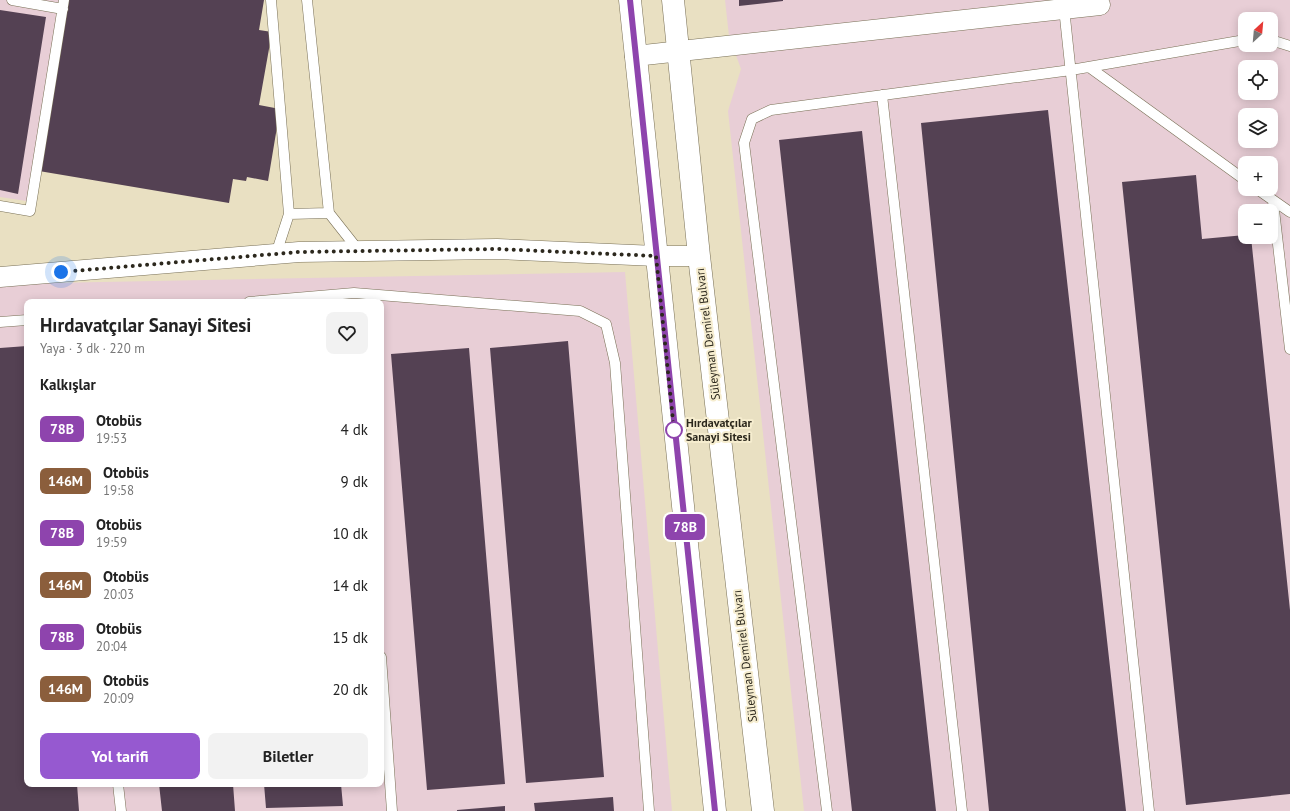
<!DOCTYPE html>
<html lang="tr">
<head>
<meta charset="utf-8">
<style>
  :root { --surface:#fff; --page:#f2f2f2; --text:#222; --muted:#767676; --accent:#9659d0 }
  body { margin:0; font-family:"PT Sans",sans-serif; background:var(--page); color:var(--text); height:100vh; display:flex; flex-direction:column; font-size:15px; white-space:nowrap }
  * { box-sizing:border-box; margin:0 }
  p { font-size:13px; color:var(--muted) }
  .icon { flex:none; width:22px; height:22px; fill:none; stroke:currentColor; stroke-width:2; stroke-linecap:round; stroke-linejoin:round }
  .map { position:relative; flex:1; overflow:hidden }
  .side { position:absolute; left:24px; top:299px; width:360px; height:488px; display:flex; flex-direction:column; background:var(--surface); border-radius:8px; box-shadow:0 2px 10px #0003 }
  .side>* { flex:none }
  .badge { padding:0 8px; border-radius:6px; font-size:14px; line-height:26px }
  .needle { width:26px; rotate:26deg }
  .controls { position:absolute; left:1238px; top:12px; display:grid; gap:8px }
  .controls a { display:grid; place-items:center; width:40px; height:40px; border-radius:8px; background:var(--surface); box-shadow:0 2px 10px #0003; font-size:20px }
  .you { position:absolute; width:20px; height:20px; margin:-10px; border:3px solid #fff; border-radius:50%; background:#1a73e8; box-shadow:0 0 0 6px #1a73e833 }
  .map>.badge { position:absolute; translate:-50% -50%; box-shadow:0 0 0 2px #fff }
  h2 { padding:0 16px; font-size:15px; line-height:36px }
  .round { display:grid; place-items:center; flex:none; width:42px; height:42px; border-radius:8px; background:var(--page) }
  .summary { display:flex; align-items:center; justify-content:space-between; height:68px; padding:0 16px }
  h1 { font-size:19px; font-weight:700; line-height:30px }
  .action { display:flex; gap:8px; margin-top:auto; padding:8px 16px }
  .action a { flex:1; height:46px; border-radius:8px; background:var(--accent); color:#fff; font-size:16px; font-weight:700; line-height:46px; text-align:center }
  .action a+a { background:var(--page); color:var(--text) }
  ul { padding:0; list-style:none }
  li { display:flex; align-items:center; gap:12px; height:52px; padding:0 16px }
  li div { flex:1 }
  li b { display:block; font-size:15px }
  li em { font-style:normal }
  li .badge { min-width:44px; font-weight:700; text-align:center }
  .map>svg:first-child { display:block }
  .industrial { fill:#e8ced6; fill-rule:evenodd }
  .building { fill:#544153 }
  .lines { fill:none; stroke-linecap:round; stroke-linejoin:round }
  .service-casing { stroke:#797056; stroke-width:11 }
  .minor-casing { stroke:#797056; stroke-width:21 }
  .secondary-casing { stroke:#797056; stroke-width:23 }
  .service { stroke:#fff; stroke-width:10 }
  .minor { stroke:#fff; stroke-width:20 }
  .secondary { stroke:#fff; stroke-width:22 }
  .line-casing { stroke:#fff; stroke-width:9 }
  .line { stroke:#8e44ad; stroke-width:6 }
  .walk { stroke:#2c281d; stroke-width:4; stroke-dasharray:0 7.2 }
  .stop-dot { fill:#fff; stroke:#8e44ad; stroke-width:2 }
  .labels { text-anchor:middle; stroke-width:4; stroke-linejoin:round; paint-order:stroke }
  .street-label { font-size:12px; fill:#2c281d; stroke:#f6edcf }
  .stop-label { font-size:12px; font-weight:bold; fill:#2c281d; stroke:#f6edcf; text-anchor:start }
</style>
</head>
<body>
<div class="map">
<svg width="1290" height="811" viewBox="0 0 1290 811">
  <rect width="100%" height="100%" fill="#e9e0c2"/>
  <path class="industrial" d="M0,0H67L33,202L0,197Z
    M725,0H1290V811H804L728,111L741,69L729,36ZM1245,19H1271V45H1245ZM1245,67H1271V93H1245ZM1245,115H1271V141H1245ZM1245,163H1271V189H1245ZM1245,211H1271V237H1245Z
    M625,272L672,811H0V284ZM27,302H381V784H27Z"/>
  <path class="building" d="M68,0H264L259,30L272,32L259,105L280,109L268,181L247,177L246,181L233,179L229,203L39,171Z
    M739,0H783V1L739,6Z
    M0,10L46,17L18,194L0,190Z
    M1048,110L1126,811H989L921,123Z
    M862,131L936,811H852L779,140Z
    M1196,175L1202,239L1245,235V237H1251L1290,610V794L1186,805L1122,182Z
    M568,341L604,777L526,783L490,348Z
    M27,346V784H77L79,811H0V348Z
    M469,348L505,784L427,790L391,354Z
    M159,784H233L235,811H162Z
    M264,784H341L343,806L266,808Z
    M613,797L614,811H535L534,803Z
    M505,806V811H457V810Z"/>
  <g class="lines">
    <defs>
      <path id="service" d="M12,0L63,9
        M271,0L289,214L329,213L307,0
        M1064,8L1149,811
        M1271,40L1290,46
        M1089,67L1245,180
        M882,95L962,811
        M1257,189L1290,212
        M1273,201L1290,349
        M0,206L30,211L64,0
        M329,213L359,251
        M276,254L289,214
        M249,302L354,293L580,311L606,324L615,363L649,811
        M0,322L27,320
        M381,657L392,811
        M118,784L121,811
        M827,811L744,143L752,119L771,110L1071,70L1245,40"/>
      <path id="minor" d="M635,56L1100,5
        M0,277L299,252L497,249L656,256H699"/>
      <path id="secondary" d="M630,0L715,811
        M673,0L699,256L763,811"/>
    </defs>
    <use href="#service" class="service-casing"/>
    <use href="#minor" class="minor-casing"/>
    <use href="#secondary" class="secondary-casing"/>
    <use href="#service" class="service"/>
    <use href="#minor" class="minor"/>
    <use href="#secondary" class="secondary"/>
  </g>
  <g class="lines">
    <defs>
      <path id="line" d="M630,0L715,811"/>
    </defs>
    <use href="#line" class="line-casing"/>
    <use href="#line" class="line"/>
    <path class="walk" d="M61,272L299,252L497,249L656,256L674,430"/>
  </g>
  <circle class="stop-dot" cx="674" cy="430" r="8"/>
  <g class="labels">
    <g class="street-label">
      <text transform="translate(708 334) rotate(-97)" y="4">Süleyman Demirel Bulvarı</text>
      <text transform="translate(745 656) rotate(-97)" y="4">Süleyman Demirel Bulvarı</text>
    </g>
    <g class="stop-label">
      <text x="686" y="427">Hırdavatçılar<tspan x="686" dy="14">Sanayi Sitesi</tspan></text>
    </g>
  </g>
</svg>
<div class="controls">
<a><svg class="needle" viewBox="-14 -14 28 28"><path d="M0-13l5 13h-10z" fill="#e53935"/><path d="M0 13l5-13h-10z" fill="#767676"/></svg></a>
<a><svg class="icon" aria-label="locate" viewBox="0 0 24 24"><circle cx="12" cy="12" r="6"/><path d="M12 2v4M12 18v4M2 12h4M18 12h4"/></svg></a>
<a><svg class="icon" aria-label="layers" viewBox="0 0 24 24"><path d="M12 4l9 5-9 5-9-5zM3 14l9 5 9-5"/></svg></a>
<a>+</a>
<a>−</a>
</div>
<div class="you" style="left:61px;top:272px"></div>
<b class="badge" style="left:685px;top:527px;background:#8e44ad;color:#fff">78B</b>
<section class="side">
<div class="summary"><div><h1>Hırdavatçılar Sanayi Sitesi</h1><p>Yaya · 3 dk · 220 m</p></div><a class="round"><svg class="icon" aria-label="heart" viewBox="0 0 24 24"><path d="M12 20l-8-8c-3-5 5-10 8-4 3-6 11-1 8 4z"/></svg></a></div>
<h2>Kalkışlar</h2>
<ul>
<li><span class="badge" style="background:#8e44ad;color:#fff">78B</span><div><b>Otobüs</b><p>19:53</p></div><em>4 dk</em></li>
<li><span class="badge" style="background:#8b5e3c;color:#fff">146M</span><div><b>Otobüs</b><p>19:58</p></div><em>9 dk</em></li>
<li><span class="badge" style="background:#8e44ad;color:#fff">78B</span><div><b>Otobüs</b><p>19:59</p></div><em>10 dk</em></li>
<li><span class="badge" style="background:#8b5e3c;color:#fff">146M</span><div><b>Otobüs</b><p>20:03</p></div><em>14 dk</em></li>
<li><span class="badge" style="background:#8e44ad;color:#fff">78B</span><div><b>Otobüs</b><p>20:04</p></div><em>15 dk</em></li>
<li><span class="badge" style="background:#8b5e3c;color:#fff">146M</span><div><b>Otobüs</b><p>20:09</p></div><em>20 dk</em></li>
</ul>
<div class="action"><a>Yol tarifi</a><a>Biletler</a></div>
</section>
</div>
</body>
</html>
